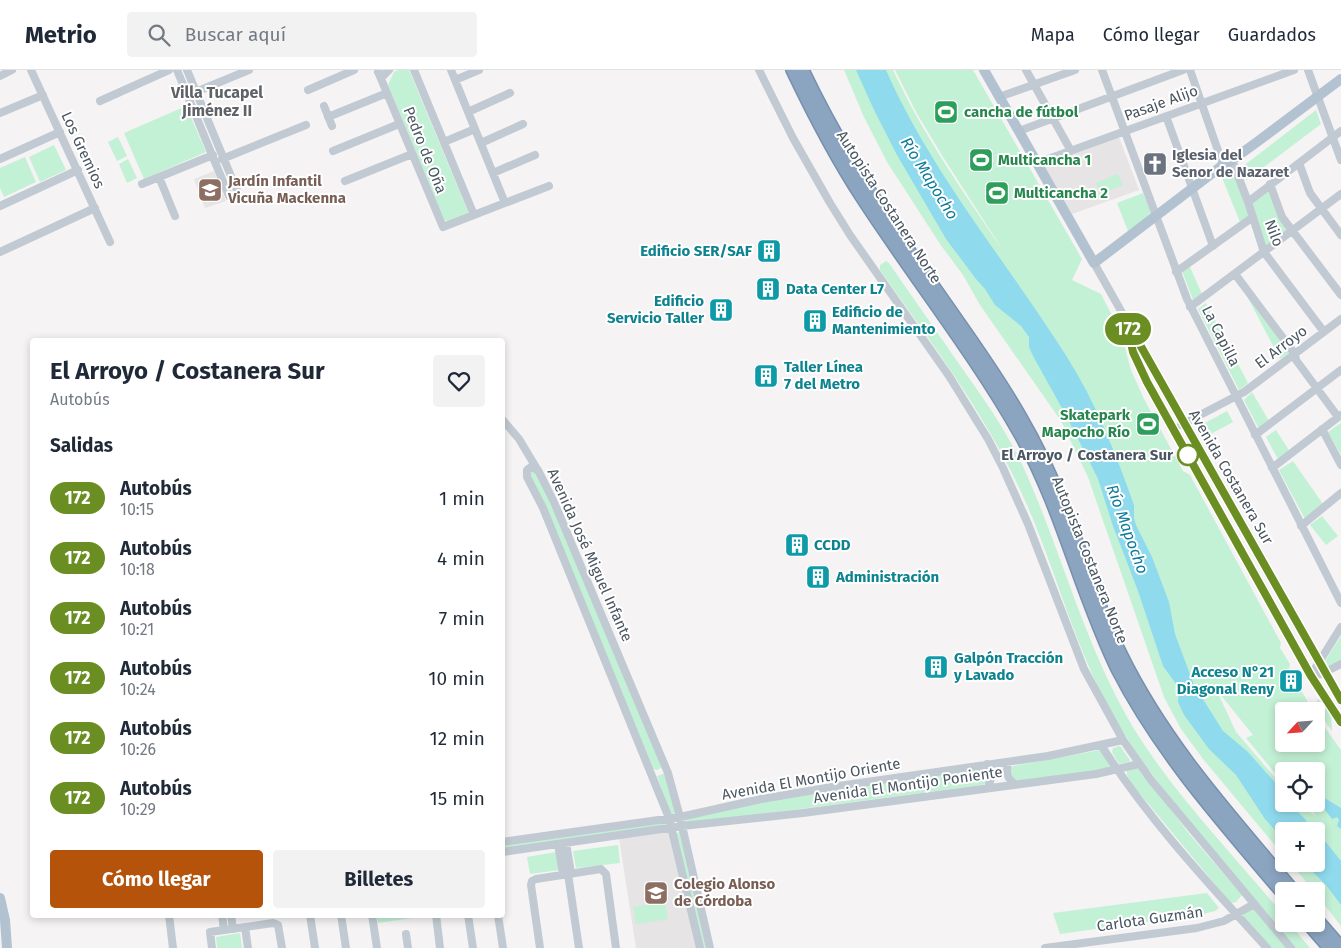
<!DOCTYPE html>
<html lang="es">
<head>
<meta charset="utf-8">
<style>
  :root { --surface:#fff; --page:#f2f2f3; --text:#1f2937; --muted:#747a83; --line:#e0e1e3; --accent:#b45309 }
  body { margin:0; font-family:"Fira Sans",sans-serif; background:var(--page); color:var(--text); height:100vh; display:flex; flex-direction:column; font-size:19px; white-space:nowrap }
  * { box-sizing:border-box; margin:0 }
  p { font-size:16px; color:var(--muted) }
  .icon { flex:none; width:28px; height:28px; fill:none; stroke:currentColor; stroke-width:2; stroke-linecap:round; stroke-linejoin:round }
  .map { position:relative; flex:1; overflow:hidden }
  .panel { position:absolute; left:30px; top:268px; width:475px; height:580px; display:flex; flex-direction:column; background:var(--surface); border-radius:5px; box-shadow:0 2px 8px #0003 }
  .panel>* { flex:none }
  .badge { padding:0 10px; border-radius:16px; font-size:18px; line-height:32px }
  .needle { width:32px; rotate:244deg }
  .controls { position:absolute; left:1275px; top:632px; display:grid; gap:10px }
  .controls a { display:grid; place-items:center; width:50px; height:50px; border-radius:5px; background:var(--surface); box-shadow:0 2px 8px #0003; font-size:25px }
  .map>.badge { position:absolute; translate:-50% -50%; box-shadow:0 0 0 2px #fff }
  h2 { padding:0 20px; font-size:19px; line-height:45px }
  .round { display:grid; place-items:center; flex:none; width:52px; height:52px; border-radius:5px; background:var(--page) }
  .summary { display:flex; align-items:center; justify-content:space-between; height:85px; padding:0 20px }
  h1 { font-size:24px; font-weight:700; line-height:38px }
  .button { display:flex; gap:10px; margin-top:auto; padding:10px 20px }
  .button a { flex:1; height:58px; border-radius:5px; background:var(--accent); color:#fff; font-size:20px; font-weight:700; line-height:58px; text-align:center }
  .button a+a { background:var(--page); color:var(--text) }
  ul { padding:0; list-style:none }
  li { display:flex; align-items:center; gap:15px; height:60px; padding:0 20px }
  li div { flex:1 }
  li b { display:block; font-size:19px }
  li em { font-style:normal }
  li .badge { min-width:55px; font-weight:700; text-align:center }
  header { display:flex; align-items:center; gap:30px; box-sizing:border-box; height:70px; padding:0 25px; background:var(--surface); border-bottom:1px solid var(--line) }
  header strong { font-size:24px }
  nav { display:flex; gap:28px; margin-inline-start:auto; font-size:18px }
  .search { width:350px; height:45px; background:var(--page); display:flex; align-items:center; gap:12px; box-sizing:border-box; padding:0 18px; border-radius:5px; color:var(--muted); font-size:19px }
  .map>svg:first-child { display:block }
  .education { fill:#e6e4e5 }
  .green { fill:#c3f1d5; fill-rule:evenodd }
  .water { fill:#90daee }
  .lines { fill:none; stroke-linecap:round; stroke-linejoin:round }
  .highway-casing { stroke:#7690ad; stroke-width:14 }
  .minor { stroke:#c1cad2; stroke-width:8 }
  .major { stroke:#b3c2d1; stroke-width:10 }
  .highway { stroke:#8ba5c1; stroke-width:11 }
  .line-casing { stroke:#fff; stroke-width:11 }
  .line { stroke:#6b8e23; stroke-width:8 }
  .stop-dot { fill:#fff; stroke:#6b8e23; stroke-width:2.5 }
  .labels { text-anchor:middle; stroke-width:4; stroke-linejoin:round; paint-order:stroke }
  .street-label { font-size:15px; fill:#4a5661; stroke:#fff }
  .leisure-label { font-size:15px; font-weight:bold; fill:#27864d; stroke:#fff; text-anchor:start }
  .worship-label { font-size:15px; font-weight:bold; fill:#5b616d; stroke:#fff; text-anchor:start }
  .education-label { font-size:15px; font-weight:bold; fill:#785e54; stroke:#fff; text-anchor:start }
  .culture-label { font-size:15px; font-weight:bold; fill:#0d838f; stroke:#fff; text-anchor:start }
  .stop-label { font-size:15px; font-weight:bold; fill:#4a5661; stroke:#fff; text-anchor:end }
  .neighbourhood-label { font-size:16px; font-weight:bold; fill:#5f6368; stroke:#fff }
  .water-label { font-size:16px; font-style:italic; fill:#0c7c9b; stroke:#fff }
</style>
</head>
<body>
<header>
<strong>Metrio</strong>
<div class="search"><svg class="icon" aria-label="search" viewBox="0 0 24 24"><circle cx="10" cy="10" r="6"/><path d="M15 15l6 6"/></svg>Buscar aquí</div>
<nav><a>Mapa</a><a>Cómo llegar</a><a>Guardados</a></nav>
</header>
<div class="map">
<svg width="1341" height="878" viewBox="0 0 1341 878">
  <rect width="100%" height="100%" fill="#f5f3f3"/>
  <path class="education" d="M1119,67L1139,120L1072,144L1043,95Z
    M214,101L226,131L205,138L194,109Z
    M670,761L698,878H636L619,768Z"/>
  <path class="green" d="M398,0H409L469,144L448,151L444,150L388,15L394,2Z
    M844,0H893C923,65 964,123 1004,182L943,87L916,42L895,0H973L1082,189L1072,210L1101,224L1121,263L1131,300L1144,329L1183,401L1190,405L1281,573L1280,578L1290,594L1288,602L1300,618L1313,641H1284V674H1316V645L1341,680V856L1316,824V821H1314L1291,794H1316V761H1284V786L1203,689L1181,659L1164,627L1088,407L1061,351L980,235L963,205L940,174L887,92L864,47ZM1216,619L1253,665L1246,668L1284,714V701H1316V734H1307L1316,746L1298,734H1284V718L1236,662Z
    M186,36L206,82L144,109L124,63Z
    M1316,40L1321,54L1247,110L1242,97Z
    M118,67L127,86L117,91L108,72Z
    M54,75L66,100L40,112L29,87Z
    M25,87L36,112L4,127L0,118V98Z
    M128,89L137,108L127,113L119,94Z
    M1232,98L1249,146L1240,152L1221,105Z
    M1118,104L1123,115L1100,124L1096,113Z
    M1268,119L1290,162L1265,180L1250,132Z
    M1143,123L1152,145L1128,161L1117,133Z
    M886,191L889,193C912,227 936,260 959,294C984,329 1009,364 1026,403C1064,489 1087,582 1136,662C1178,729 1234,785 1284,846V854H1290L1310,878H1295C1263,841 1232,804 1202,767C1169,727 1137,688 1112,643C1075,578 1057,504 1027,435C990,350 933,275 880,200V195Z
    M1189,195L1202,224L1193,230L1182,201Z
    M1240,213L1293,280L1280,289Z
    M1206,233L1248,313L1239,320L1198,239Z
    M1252,322L1269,351L1259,359L1244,330Z
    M1227,341L1233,352L1209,365L1203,354Z
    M1341,353V385L1328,362Z
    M1276,360L1290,382L1279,391L1266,367Z
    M1293,391L1323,434L1305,449L1279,400Z
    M531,401H535L550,430L660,693L661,698L657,700L653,699L530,405Z
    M1322,446L1338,466L1326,475L1310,455Z
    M1341,566V590L1328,596L1325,591Z
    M1318,629L1331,645L1332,661L1314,636Z
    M1120,676L1130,690L1129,692L1119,694L1112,682L1113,678Z
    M1100,680L1111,697L1108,699L1015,712L1010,700L1013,696Z
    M980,698H983L986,702L988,713L982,715L686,754L684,750L685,748L752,733Z
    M1139,698L1190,765L1242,825L1236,832L1232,833L1229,831L1131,713L1127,705V701Z
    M665,703L676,742L674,744L670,743L657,706Z
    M667,752V756L503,779L502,774Z
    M680,761L707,878H702L676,764Z
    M618,775L620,793L576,798L573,781Z
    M556,782L559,800L530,804L527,787Z
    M1207,823L1219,838L1215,841L1203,844L1060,864L1053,843Z
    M665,832L668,849L636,854L633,837Z
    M1251,839H1254L1287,878H1270L1242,847L1243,843Z
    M376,845H432L378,853Z
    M240,863L242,878H217L216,867Z"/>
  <path class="water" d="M856,0H886C932,104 1007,192 1067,287C1096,333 1116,384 1134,435V448L1136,455L1152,487L1169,532L1175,564L1194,615L1223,661L1247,681L1281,719L1284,724V734H1290L1305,749L1314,761H1284V770L1265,749L1236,705L1209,679L1184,645L1178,632L1179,618L1163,596L1138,521L1113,456L1098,409L1068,349L1033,286L1029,277V267L1021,256L995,235L985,219L976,209L946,169L897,85L874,40Z
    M1323,727L1341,738V759L1337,756L1339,750L1337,747L1332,749L1322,736Z
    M1316,764L1321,766L1341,791V835L1326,815L1305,794H1316Z"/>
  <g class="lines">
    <defs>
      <path id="highway" d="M792,0C813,44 835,87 862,128C914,208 974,283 1021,366C1062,440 1080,523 1117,599C1160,683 1223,753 1284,825
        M803,0C836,70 878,136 922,199C954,247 990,293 1019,344C1036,373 1051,404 1063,435C1083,484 1097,536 1121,584C1165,674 1230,745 1294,821
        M1316,848L1341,877
        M1308,854L1329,878"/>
    </defs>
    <use href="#highway" class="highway-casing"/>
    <path class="minor" d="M31,0L110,172
      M177,0L229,126
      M187,0L238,123
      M414,0L474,145
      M451,0L505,133
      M759,0L793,68L830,133L850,165L949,306L988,369L1003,398L1028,454L1084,599L1123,670L1151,710L1291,878
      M1026,0L1071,81
      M1102,0L1187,229L1341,533
      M1190,0L1223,95
      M1308,0L1341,90
      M378,2L383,6L389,0
      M379,4L443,157L549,116
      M0,6L12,0
      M455,10L479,0
      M308,20L354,0
      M193,23L249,0
      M999,27L1075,0
      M100,31L169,0
      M324,36L332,56
      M468,42L510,23
      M0,43L43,25
      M1166,46L1213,176
      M328,47L387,23
      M1019,61L1183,0
      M444,72L475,59
      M481,73L523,54
      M333,81L399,54
      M0,89L60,62
      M222,89L306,55
      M1232,90L1248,132L1264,182L1324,262
      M1037,93L1294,0
      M1299,93L1310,123L1341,165
      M493,103L535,85
      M159,107L175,146
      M345,111L412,84
      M142,114L213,85
      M1270,114L1282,147L1341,225
      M1248,132L1341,61
      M0,136L78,100
      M0,182L95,138
      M1094,193L1341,631
      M1176,202L1253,147
      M1235,204L1295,284L1296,290L1338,347
      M1190,237L1341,124
      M1128,259L1133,282L1147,311L1311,605L1341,652
      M502,349L519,369L537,399
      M1181,355L1244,322L1341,249
      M1322,359L1341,395
      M1255,365L1341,300
      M1272,398L1341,345
      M1301,456L1341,423
      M1311,605L1341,557
      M1311,605L1321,604L1341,594
      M1101,675C1148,749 1208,813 1267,878
      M1009,692C1005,701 1007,709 1015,714
      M987,694L991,708L988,718
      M502,772L680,747L761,729L832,717L1048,686L1123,670
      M566,773L571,803
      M558,774L563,804
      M502,782L682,756L803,743L1096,704L1139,694
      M568,804L579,878
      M169,845L173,878
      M222,845L224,860
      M231,845L233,859
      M310,845L315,878
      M341,845L346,878
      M372,845L377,878
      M436,845L440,878
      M468,845L473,878
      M498,845L503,878
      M245,857L248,878
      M406,864L408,878
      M212,878L210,862L273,853L278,855L282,878
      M540,878L531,815L532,811L536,809L601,799L606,804L616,878
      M700,878L669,748L543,438L527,407V400L531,397L538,400L554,432L668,703L680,747L710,878
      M1045,878L1197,858L1224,851L1254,834"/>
    <path class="major" d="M984,0L1094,193L1223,95L1232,90L1257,72L1341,9
      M0,828L5,850L7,878"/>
    <use href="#highway" class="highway"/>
  </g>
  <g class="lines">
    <defs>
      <path id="line" d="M1341,630L1126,250L1133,282L1147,312L1311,606L1341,652"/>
    </defs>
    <use href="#line" class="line-casing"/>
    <use href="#line" class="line"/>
  </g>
  <defs>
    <symbol id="stadium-square" viewBox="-11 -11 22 22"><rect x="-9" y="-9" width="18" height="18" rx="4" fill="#2e9e5b" stroke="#fff"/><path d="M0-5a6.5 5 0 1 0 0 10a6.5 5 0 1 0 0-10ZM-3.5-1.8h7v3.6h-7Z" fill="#fff"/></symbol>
    <symbol id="church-square" viewBox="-11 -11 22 22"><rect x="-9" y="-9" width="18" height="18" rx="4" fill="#6b7280" stroke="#fff"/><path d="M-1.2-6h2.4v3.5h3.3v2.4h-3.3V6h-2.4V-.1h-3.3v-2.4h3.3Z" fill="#fff"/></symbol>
    <symbol id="school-square" viewBox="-11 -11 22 22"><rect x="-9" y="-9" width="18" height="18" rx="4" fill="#8d6e63" stroke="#fff"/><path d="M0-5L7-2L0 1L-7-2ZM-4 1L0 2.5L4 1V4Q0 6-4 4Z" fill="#fff"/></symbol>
    <symbol id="building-square" viewBox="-11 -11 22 22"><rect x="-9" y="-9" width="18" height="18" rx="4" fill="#0f9aa8" stroke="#fff"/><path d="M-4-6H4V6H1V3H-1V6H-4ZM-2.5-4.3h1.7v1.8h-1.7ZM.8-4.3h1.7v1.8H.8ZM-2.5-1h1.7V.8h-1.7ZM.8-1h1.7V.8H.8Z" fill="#fff"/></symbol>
  </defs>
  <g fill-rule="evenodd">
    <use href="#stadium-square" x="932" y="28" width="28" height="28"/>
    <use href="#stadium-square" x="967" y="76" width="28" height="28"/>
    <use href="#church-square" x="1141" y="80" width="28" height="28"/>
    <use href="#school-square" x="196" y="106" width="28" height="28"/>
    <use href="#stadium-square" x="983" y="109" width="28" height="28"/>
    <use href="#building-square" x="755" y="167" width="28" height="28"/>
    <use href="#building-square" x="754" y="205" width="28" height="28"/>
    <use href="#building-square" x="707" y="226" width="28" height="28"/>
    <use href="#building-square" x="801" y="237" width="28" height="28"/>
    <use href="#building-square" x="752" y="292" width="28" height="28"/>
    <use href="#stadium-square" x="1134" y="340" width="28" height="28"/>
    <use href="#building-square" x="783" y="461" width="28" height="28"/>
    <use href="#building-square" x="804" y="493" width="28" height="28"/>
    <use href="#building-square" x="922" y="583" width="28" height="28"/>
    <use href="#building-square" x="1277" y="597" width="28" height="28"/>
    <use href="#school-square" x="642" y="809" width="28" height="28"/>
  </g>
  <circle class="stop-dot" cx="1188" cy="385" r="10"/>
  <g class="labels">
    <g class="street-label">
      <text transform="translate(1161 33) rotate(-20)" y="5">Pasaje Alijo</text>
      <text transform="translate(83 80) rotate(65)" y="5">Los Gremios</text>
      <text transform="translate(425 80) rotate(68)" y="5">Pedro de Oña</text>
      <text transform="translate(889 137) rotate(57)" y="5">Autopista Costanera Norte</text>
      <text transform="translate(1274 163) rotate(69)" y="5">Nilo</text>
      <text transform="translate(1221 266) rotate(63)" y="5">La Capilla</text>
      <text transform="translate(1281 277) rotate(-37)" y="5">El Arroyo</text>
      <text transform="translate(1231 407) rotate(60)" y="5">Avenida Costanera Sur</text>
      <text transform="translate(590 485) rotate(66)" y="5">Avenida José Miguel Infante</text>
      <text transform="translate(1090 490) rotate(68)" y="5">Autopista Costanera Norte</text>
      <text transform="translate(811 709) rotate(-10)" y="5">Avenida El Montijo Oriente</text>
      <text transform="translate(908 715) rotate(-8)" y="5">Avenida El Montijo Poniente</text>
      <text transform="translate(1150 849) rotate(-8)" y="5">Carlota Guzmán</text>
    </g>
    <g class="leisure-label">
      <text x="964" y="47">cancha de fútbol</text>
      <text x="998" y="95">Multicancha 1</text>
      <text x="1014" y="128">Multicancha 2</text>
      <text x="1130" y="350" text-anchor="end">Skatepark<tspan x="1130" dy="17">Mapocho Río</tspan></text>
    </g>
    <g class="worship-label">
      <text x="1172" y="90">Iglesia del<tspan x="1172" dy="17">Senor de Nazaret</tspan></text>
    </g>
    <g class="education-label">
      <text x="228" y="116">Jardín Infantil<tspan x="228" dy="17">Vicuña Mackenna</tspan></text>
      <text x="674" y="819">Colegio Alonso<tspan x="674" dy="17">de Córdoba</tspan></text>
    </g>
    <g class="culture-label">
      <text x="752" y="186" text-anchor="end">Edificio SER/SAF</text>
      <text x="786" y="224">Data Center L7</text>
      <text x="704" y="236" text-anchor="end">Edificio<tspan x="704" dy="17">Servicio Taller</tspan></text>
      <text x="832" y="247">Edificio de<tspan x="832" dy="17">Mantenimiento</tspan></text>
      <text x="784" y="302">Taller Línea<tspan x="784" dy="17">7 del Metro</tspan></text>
      <text x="814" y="480">CCDD</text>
      <text x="836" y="512">Administración</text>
      <text x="954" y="593">Galpón Tracción<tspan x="954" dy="17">y Lavado</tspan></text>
      <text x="1274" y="607" text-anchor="end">Acceso N°21<tspan x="1274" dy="17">Diagonal Reny</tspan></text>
    </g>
    <g class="stop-label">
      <text x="1173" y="390">El Arroyo / Costanera Sur</text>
    </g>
    <g class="neighbourhood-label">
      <text x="217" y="28">Villa Tucapel<tspan x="217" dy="18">Jiménez II</tspan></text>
    </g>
    <g class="water-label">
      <text transform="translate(930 108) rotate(58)" y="6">Río Mapocho</text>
      <text transform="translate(1128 459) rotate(70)" y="6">Río Mapocho</text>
    </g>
  </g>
</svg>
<div class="controls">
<a><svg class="needle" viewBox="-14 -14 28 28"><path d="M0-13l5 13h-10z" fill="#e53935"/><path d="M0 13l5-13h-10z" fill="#747a83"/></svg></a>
<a><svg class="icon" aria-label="locate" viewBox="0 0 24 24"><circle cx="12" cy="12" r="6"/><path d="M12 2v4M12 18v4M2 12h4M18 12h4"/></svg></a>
<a>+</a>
<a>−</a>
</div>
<b class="badge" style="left:1128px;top:259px;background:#6b8e23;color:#fff">172</b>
<section class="panel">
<div class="summary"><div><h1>El Arroyo / Costanera Sur</h1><p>Autobús</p></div><a class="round"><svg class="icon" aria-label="heart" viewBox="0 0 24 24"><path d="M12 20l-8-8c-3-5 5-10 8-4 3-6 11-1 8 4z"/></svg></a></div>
<h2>Salidas</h2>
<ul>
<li><span class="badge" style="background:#6b8e23;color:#fff">172</span><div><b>Autobús</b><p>10:15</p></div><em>1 min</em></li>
<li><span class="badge" style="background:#6b8e23;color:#fff">172</span><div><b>Autobús</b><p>10:18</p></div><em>4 min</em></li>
<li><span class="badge" style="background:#6b8e23;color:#fff">172</span><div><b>Autobús</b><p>10:21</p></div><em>7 min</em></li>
<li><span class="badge" style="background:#6b8e23;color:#fff">172</span><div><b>Autobús</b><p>10:24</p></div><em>10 min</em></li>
<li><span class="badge" style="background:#6b8e23;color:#fff">172</span><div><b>Autobús</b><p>10:26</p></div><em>12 min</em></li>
<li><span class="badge" style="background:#6b8e23;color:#fff">172</span><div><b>Autobús</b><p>10:29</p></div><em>15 min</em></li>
</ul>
<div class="button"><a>Cómo llegar</a><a>Billetes</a></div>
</section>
</div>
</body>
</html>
